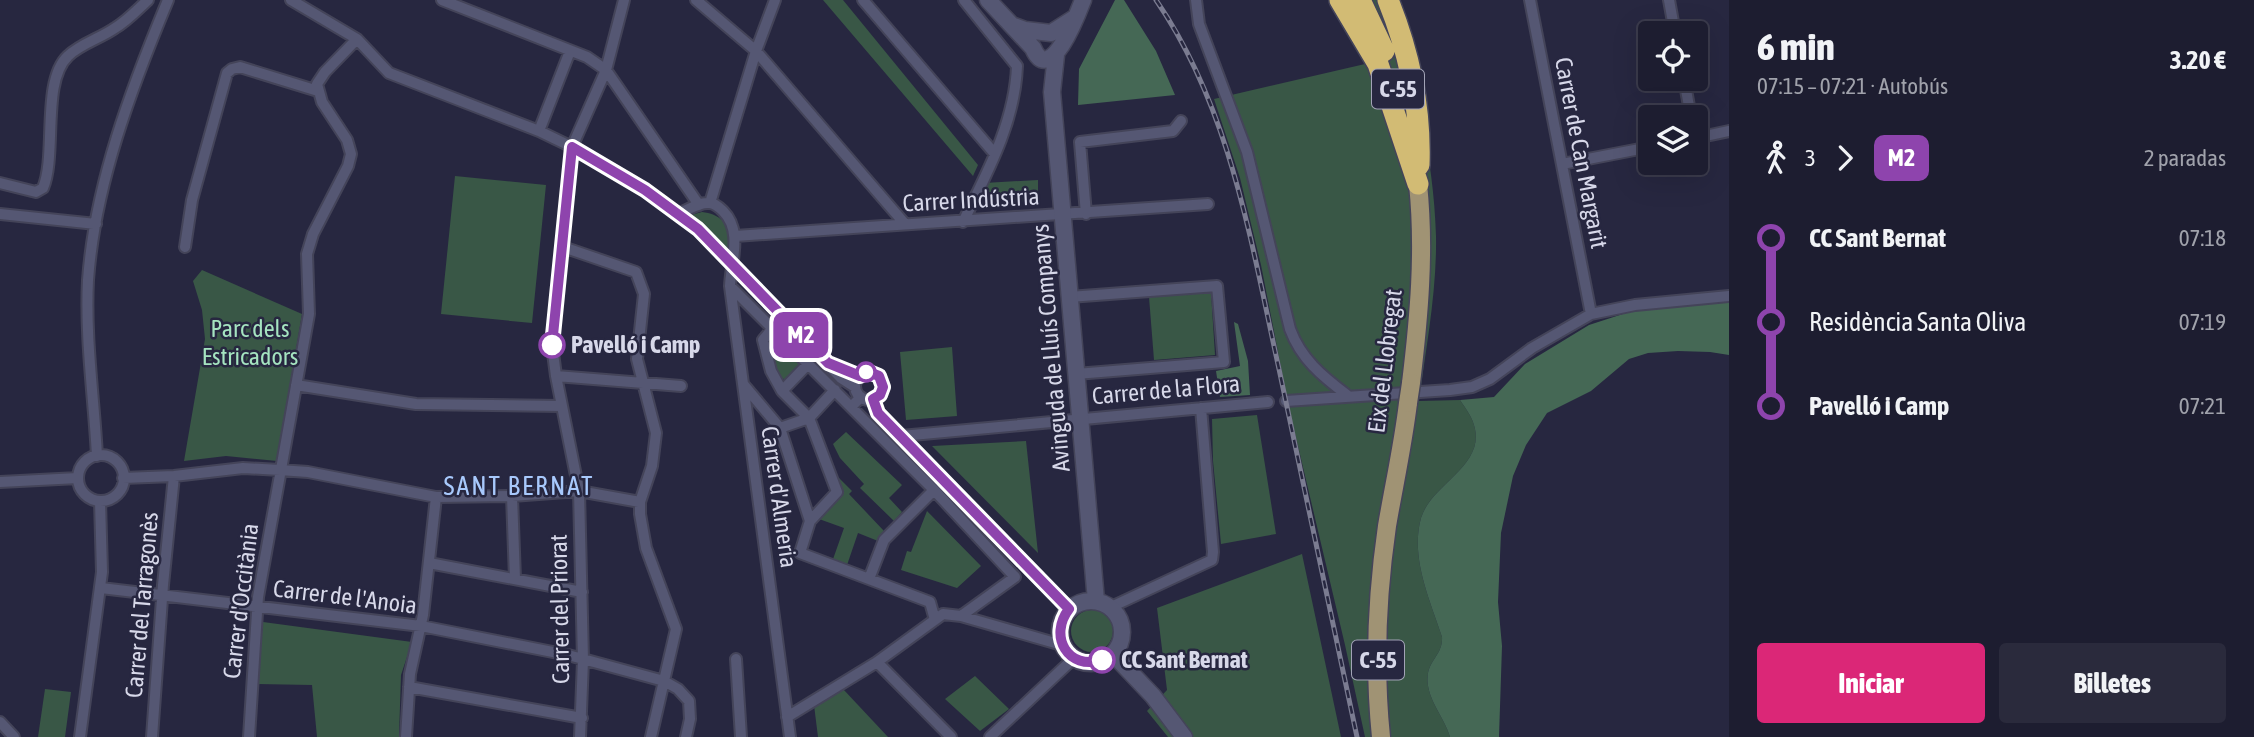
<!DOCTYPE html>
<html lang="es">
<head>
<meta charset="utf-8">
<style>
  :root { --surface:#1d1d30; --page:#2a2a3c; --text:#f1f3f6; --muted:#a0a2ab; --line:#3b3b4c; --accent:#db2777 }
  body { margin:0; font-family:"Asap Condensed",sans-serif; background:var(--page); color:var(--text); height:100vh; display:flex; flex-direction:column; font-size:26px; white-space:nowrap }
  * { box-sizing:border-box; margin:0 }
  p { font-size:23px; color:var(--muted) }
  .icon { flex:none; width:38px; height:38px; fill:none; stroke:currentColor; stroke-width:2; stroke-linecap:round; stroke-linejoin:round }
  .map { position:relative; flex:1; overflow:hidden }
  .panel { display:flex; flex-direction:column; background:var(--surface); width:525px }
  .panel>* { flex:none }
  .badge { padding:0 14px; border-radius:10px; font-size:24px; line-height:46px }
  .buttons { position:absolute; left:1638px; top:21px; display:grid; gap:14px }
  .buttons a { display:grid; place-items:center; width:70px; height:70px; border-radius:7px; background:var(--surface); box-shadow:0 7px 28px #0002,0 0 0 2px var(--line); font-size:35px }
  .map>.badge { position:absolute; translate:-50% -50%; box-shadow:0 0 0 4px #fff }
  .legs { display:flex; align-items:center; gap:10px; height:77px; padding:0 28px; font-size:23px }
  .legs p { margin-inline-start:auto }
  .head { display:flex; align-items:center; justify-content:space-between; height:119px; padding:0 28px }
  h1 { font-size:38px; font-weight:800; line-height:52px }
  .cta { display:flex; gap:14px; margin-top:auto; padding:14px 28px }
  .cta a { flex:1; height:80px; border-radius:7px; background:var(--accent); color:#fff; font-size:28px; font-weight:800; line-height:80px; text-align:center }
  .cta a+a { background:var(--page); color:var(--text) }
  ul { padding:0 28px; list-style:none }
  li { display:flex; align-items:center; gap:24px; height:84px; font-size:26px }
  li i { display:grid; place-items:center; width:10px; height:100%; margin:0 9px; background:currentColor }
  li i::after { content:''; width:18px; height:18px; margin:-9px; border:5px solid; border-radius:50%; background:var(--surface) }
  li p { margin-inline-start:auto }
  li:first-child i { background:linear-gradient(#0000 50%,currentColor 0) }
  li:last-child i { background:linear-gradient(currentColor 50%,#0000 0) }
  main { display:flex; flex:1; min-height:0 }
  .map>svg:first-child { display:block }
  .green { fill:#395746 }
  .forest { fill:#456855 }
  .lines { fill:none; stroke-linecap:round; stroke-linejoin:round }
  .street-casing { stroke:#444459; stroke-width:14 }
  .secondary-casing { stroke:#444459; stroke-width:19 }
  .primary-casing { stroke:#444459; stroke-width:21 }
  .highway-casing { stroke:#444459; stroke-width:24 }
  .street { stroke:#555773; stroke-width:10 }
  .secondary { stroke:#555773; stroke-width:16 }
  .primary { stroke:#a09374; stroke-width:18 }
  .highway { stroke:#d2bb74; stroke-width:21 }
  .rail-casing { stroke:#7b7c91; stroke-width:5 }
  .rail { stroke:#272740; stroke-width:2.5; stroke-dasharray:8; stroke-linecap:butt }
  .primary-bridge-casing { stroke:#444459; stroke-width:21; stroke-linecap:butt }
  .primary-bridge { stroke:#a09374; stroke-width:18 }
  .line-1-casing { stroke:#fff; stroke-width:16 }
  .line-1 { stroke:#8e44ad; stroke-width:10 }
  .stop-1-dot { fill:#fff; stroke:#8e44ad; stroke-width:3.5 }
  .labels { text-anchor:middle; stroke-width:5; stroke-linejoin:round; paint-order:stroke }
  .shield { fill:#272740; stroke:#a2a3b6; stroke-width:2 }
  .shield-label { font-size:23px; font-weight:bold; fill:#d7d8e9 }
  .street-label { font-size:24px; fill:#d7d8e9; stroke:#272740 }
  .park-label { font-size:24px; fill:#a5e4c0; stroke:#272740 }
  .stop-label { font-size:24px; font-weight:bold; fill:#d7d8e9; stroke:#272740; text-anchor:start }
  .neighbourhood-label { font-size:26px; letter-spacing:2px; fill:#a8c9fc; stroke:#272740 }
</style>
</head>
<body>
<main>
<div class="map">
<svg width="1729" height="737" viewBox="0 0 1729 737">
  <rect width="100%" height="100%" fill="#272740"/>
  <path class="green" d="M823,0H843L978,165L973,176Z
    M1329,0H1395C1413,78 1434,156 1436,236C1437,291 1426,347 1419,401L1460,400C1466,409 1473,418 1475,429C1483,467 1431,485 1421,518C1410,558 1430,600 1442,637C1443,653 1431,659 1428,673C1424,697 1444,716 1450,737H1365L1345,645L1289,408L1261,265L1240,178L1214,99L1365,64L1340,13Z
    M455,176L546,185L532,323L441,314Z
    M1038,180V200L979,206L984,183Z
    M702,212C723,214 735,229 728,251L691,215Z
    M202,270L302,314L277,461L226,456L184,461L205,339L202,310L193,281Z
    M1211,292L1215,355L1154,360L1149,297Z
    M779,341L803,365C796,372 790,382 780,378L772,360L770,344Z
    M952,347L957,416L906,420L900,352Z
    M1257,415L1276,534L1221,544L1213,461L1212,419Z
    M846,432L902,485L889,498L902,512L894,521L860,488L864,484L840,458L833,444Z
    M1026,441L1038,553L932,446Z
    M836,475L852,491L849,494L884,531L878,541L858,533L846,568L832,562L844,528L819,519L839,492Z
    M927,511L981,566L957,588L901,570L907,551L911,552Z
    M1302,554L1341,737H1168L1147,711L1167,690L1157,608Z
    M1071 631a21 21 0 1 1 42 0a21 21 0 1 1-42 0Z
    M263,622L412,642L401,675L399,737H317L312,685L257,684Z
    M975,676L1009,709L980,731L945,699Z
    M45,689L71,692L65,737H38Z
    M843,689L888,737H818L814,705Z"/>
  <path class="forest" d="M1115,0H1124L1156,51L1175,95L1078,105L1079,69Z
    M1729,301V355L1710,352L1678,351L1648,353L1629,359L1591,391L1547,413L1526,445L1513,476L1501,533L1498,602L1502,646L1499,737H1450C1444,716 1424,697 1428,673C1431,659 1443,653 1442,637C1430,600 1410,558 1421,518C1431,485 1483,467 1475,429C1473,418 1466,409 1460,400L1494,397L1525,364L1589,325L1632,311L1674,304Z
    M1234,322L1238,324L1248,361L1250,395L1220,397L1216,371L1240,366Z"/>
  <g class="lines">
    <defs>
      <path id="street" d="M291,0L357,39L389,73L539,131L572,147L645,190L698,229L841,378L855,387
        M442,0L587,57L606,70L699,205
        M696,0L756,51L905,224
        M863,0L995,154
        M1196,0L1199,24L1247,152L1290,329C1301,359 1322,376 1347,395
        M1530,0L1591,314
        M1669,0L1675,33
        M1684,79L1691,117
        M539,131L570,51
        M1696,138L1729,131
        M1562,164L1650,147
        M0,183L36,192L43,188C57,155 41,81 68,56C80,44 101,38 115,28C127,21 138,9 148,0
        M710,203L756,51L775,0
        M0,214L96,224
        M677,214C687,211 698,202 709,203C714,203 719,207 723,211C743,231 731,261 730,286L790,737
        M1086,214L1080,142L1173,131L1181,121
        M963,222C987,173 1015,122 1017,66L964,0
        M735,236L1208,204
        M185,247L192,200L227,73L232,69L240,67L318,91
        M563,247L636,272L644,294L637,359L656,433L652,466L640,502V514L646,548L676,629L651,737
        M730,286L851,407L861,397
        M1069,297L1217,286L1224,362L1076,374
        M773,328L763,340L771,371L782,391L809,418L837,492L810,521
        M855 386a14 14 0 1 1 28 0a14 14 0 1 1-28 0Z
        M556,376L681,386
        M743,384L780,428L810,521L800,553L930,602L935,620
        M296,385L416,404L561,406
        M782,391L808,364
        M873,399L879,413L1069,609
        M1286,401L1450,390L1472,387L1490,379L1532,348L1591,314L1635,305L1729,296
        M851,407L934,490L1015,577L961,616
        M780,428L809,418L835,390
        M901,436L1268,402
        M78 478a23 23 0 1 1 46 0a23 23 0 1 1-46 0Z
        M97,456C94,398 85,339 88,280C95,184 131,89 168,0
        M123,478L174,476L243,468L280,470L308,472L436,497L512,496L579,491L640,502
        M0,482L78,478
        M512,496L515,579
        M429,563L582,592
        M869,579L884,540L934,490
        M101,588L421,626L568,655L664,681L678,689L689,701L690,719L686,737
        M1111,607L1212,560L1213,552L1201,408
        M736,659L741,737
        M877,662L951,737
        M409,687L582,718
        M787,717L877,662L943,614L961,616L1062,645
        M0,722L14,737
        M80,737L102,572L100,501
        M152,737L163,585L174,476
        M249,737L258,597L309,314L307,254L313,234L348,166L351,154L347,140L322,102L317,84L325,72L357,39
        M406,737L410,674L423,615L436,497
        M580,737L583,660L579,491L556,376L552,345L572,147L606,70L624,0
        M990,737L1074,658"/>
      <path id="secondary" d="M988,0L1033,48C1050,88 1078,13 1083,0
        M1014,26L1025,30L1051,33L1073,19
        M1056,55L1052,92L1056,138L1096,601
        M1060 632a31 31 0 1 1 62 0a31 31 0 1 1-62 0Z
        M1113,654L1153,696L1184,737"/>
      <path id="primary" d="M1411,383C1419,317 1425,251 1418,184
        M1381,737C1374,668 1377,595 1387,526C1394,485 1403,445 1408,403"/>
      <path id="highway" d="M1340,0L1378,64L1418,184
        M1360,0L1384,51
        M1388,0C1409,52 1421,109 1419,165"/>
    </defs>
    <use href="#street" class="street-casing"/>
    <use href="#secondary" class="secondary-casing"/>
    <use href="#primary" class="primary-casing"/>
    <use href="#highway" class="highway-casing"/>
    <use href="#street" class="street"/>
    <use href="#secondary" class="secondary"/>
    <use href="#primary" class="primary"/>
    <use href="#highway" class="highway"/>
    <defs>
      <path id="rail" d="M1156,0C1231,109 1251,243 1279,369C1305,492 1331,614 1357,737"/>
    </defs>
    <use href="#rail" class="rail-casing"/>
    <use href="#rail" class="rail"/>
    <defs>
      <path id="primary-bridge" d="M1408,403L1411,383"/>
    </defs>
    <use href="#primary-bridge" class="primary-bridge-casing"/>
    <use href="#primary-bridge" class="primary-bridge"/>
  </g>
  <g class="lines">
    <defs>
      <path id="line-1" d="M552,345L572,147L645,190L698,229L828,363L860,376L869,372L879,376L883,387L880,395L873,399L878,413L1069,609C1048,636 1068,671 1102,660"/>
    </defs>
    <use href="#line-1" class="line-1-casing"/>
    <use href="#line-1" class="line-1"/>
  </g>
  <g class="stop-1-dot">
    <circle cx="552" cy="345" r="12"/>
    <circle cx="866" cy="372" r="9"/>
    <circle cx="1102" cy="660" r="12"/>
  </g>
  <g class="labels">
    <g class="shield">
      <rect x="1372" y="69.5" width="52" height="39" rx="5"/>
      <rect x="1352" y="640.5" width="52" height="39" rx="5"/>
    </g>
    <g class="shield-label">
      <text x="1398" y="97">C-55</text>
      <text x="1378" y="668">C-55</text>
    </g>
    <g class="street-label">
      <text transform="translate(1581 153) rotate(79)" y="8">Carrer de Can Margarit</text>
      <text transform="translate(971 200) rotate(-3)" y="8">Carrer Indústria</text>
      <text transform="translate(1051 348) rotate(-95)" y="8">Avinguda de Lluís Companys</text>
      <text transform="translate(1385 361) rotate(-83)" y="8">Eix del Llobregat</text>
      <text transform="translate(1166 390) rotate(-5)" y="8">Carrer de la Flora</text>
      <text transform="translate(779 497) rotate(82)" y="8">Carrer d'Almeria</text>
      <text transform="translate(345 597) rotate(7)" y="8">Carrer de l'Anoia</text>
      <text transform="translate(241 601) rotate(-83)" y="8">Carrer d'Occitània</text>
      <text transform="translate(142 605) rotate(-85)" y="8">Carrer del Tarragonès</text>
      <text transform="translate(560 609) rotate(-91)" y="8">Carrer del Priorat</text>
    </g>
    <g class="park-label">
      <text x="250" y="337">Parc dels<tspan x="250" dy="28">Estricadors</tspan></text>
    </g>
    <g class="stop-label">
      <text x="571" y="353">Pavelló i Camp</text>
      <text x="1121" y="668">CC Sant Bernat</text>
    </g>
    <g class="neighbourhood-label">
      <text x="519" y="495">SANT BERNAT</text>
    </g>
  </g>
</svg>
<div class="buttons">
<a><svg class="icon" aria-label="locate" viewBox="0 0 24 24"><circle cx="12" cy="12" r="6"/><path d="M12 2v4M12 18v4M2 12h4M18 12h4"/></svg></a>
<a><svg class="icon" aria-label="layers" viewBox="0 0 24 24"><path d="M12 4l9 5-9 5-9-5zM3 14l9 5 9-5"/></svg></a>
</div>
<b class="badge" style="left:801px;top:335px;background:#8e44ad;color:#fff">M2</b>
</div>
<section class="panel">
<div class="head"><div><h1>6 min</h1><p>07:15 – 07:21 · Autobús</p></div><b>3.20 €</b></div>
<div class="legs"><svg class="icon" aria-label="walk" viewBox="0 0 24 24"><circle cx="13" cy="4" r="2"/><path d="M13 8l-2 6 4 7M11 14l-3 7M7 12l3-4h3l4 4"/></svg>3<svg class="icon" aria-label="forward" viewBox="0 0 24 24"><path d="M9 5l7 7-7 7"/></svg><b class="badge" style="background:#8e44ad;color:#fff">M2</b><p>2 paradas</p></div>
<ul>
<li><i style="color:#8e44ad"></i><b>CC Sant Bernat</b><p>07:18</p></li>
<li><i style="color:#8e44ad"></i><span>Residència Santa Oliva</span><p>07:19</p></li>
<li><i style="color:#8e44ad"></i><b>Pavelló i Camp</b><p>07:21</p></li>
</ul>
<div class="cta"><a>Iniciar</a><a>Billetes</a></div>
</section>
</main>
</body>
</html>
